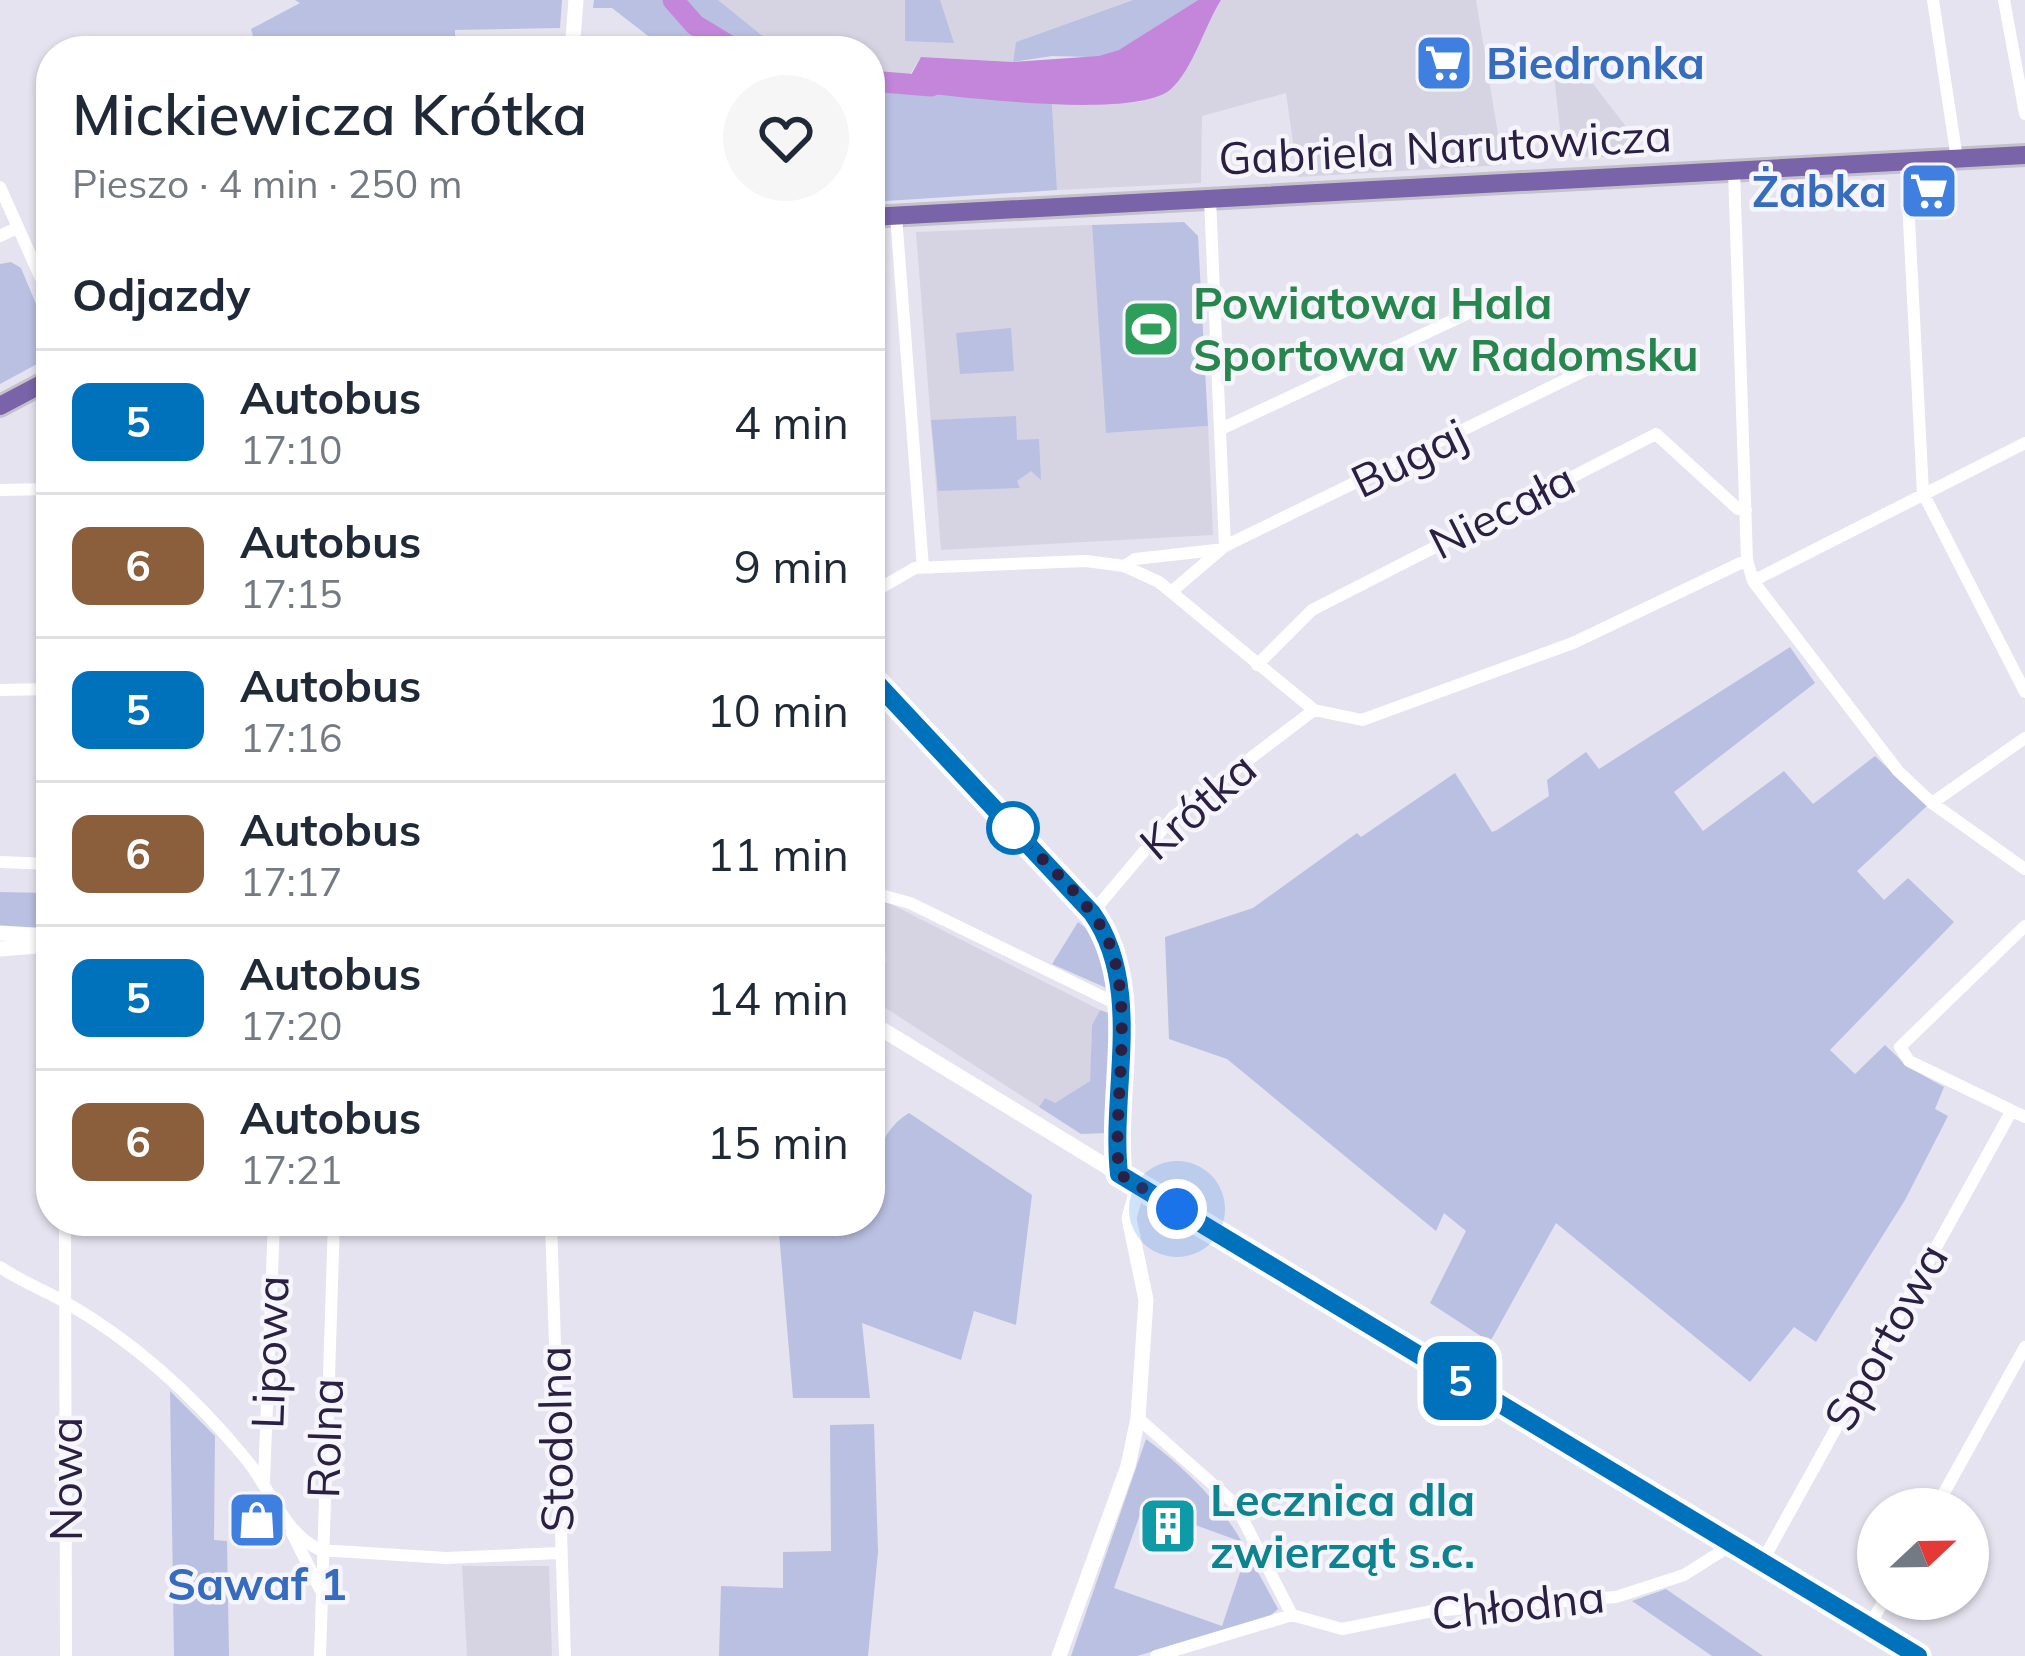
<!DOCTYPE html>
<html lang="pl">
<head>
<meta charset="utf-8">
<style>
  :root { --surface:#fff; --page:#f6f6f7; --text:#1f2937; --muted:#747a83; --line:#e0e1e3 }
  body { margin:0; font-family:Mulish,sans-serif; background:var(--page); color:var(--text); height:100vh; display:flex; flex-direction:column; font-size:45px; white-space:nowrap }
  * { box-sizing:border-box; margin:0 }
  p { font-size:39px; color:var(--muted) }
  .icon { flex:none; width:66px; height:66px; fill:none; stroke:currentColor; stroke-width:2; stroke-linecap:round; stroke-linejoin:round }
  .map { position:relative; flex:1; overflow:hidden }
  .panel { position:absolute; left:36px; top:36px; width:849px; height:1200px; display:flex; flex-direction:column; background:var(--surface); border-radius:48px; box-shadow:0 3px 9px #0004 }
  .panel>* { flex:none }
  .badge { padding:0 24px; border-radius:18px; font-size:42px; line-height:78px }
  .needle { width:78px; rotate:68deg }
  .controls { position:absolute; left:1857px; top:1488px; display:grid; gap:24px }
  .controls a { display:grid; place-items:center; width:132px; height:132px; border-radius:50%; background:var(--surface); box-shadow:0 3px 9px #0004; font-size:60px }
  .you { position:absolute; width:60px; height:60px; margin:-30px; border:9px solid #fff; border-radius:50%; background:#1a73e8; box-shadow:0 0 0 18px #1a73e833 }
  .map>.badge { position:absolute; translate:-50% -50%; box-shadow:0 0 0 6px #fff }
  h2 { padding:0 36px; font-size:45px; line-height:108px }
  .round { display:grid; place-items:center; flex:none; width:126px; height:126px; border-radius:63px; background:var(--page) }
  .overview { display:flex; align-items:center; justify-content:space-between; height:204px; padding:0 36px }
  h1 { font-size:57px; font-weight:600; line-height:90px }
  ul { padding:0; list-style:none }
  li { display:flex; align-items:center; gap:36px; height:144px; padding:0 36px; border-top:3px solid var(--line) }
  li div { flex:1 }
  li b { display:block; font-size:45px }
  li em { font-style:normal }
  li .badge { min-width:132px; font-weight:700; text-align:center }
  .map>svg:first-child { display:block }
  .built { fill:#d6d4e3 }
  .green { fill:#bac0e2 }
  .water { fill:#c386da }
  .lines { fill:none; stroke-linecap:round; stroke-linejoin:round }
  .river { stroke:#c386da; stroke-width:21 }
  .primary-casing { stroke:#c4c1ca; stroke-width:24 }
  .minor { stroke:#fff; stroke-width:12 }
  .tertiary { stroke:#fff; stroke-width:15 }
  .primary { stroke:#7963a9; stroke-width:18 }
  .line-casing { stroke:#fff; stroke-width:27 }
  .line { stroke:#0072bc; stroke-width:18 }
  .walk { stroke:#2b2043; stroke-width:12; stroke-dasharray:0 21.6 }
  .stop-dot { fill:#fff; stroke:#0072bc; stroke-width:6 }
  .labels { text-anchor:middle; stroke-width:9; stroke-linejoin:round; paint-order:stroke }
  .shop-label { font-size:45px; font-weight:bold; fill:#366cbe; stroke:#f5f5fb; text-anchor:start }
  .street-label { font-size:45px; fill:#2b2043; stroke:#f5f5fb }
  .leisure-label { font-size:45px; font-weight:bold; fill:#27864d; stroke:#f5f5fb; text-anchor:start }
  .culture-label { font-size:45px; font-weight:bold; fill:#0d838f; stroke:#f5f5fb; text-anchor:start }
</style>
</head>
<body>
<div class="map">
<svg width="2025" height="1656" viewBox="0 0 2025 1656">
  <rect width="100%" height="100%" fill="#e5e3ef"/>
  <path class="built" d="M718,0H1133L1016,42L1013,62L921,57L908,77L870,69V51L769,47Z
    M1221,0H1476L1503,165L1298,177L1286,93L1202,116L1201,183L1057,190L1052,104L1140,102L1171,88Z
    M1577,63L1631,133L1636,158L1563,156L1554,75Z
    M1092,225L1107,433L1208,426L1213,535L941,550L916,232Z
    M881,899L1100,1010L1092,1025L1090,1081L1054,1104L1045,1098L1039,1107L870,998V966L886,962Z
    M462,1566H549L552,1656H467Z"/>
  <path class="green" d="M295,0H562L560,28L455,30V51H257L251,29L300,3Z
    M594,0H718L781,51H652V39L612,8H593Z
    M905,0H940L954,43L905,41Z
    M1133,0H1198L1148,32L1127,58L1052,56L1013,62L1016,42Z
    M870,69L908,77L906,86L914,92L1052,104L1057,190L870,202Z
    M1184,222L1198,236L1208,426L1106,433L1092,225Z
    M11,262L21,268L51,340L37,364L0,384V264Z
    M1011,328L1014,371L960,374L956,333Z
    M1016,416L1017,440L1039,439L1041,480L1031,471L1017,481L1020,488L938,491L931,420Z
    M1790,647L1815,683L1674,792L1703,831L1784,771L1813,804L1875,756L1927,806L1857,871L1884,900L1908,878L1954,922L1830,1050L1855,1074L1885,1045L1908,1067L1944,1087L1935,1109L1948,1116L1905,1200L1816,1342L1794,1327L1750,1382L1556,1223L1490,1342L1430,1303L1466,1231L1444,1213L1436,1231L1227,1059L1169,1039L1165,937L1253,908L1357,833L1361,837L1455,773L1492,832L1497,830L1549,796L1547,780L1586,752L1599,769Z
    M47,871L51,931L0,929V892L46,893Z
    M1078,922L1098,937L1111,990L1052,964Z
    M1100,1010L1111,1014L1108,1133L1081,1134L1039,1107L1045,1098L1055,1103L1090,1081L1092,1025Z
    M909,1113L1032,1195L1016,1325L974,1311L961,1360L862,1323L870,1398H793L778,1221H870C870,1182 873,1134 909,1113Z
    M170,1391L215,1436L214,1540L227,1541L229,1656H174Z
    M874,1424L878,1552L868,1656H719L721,1586L783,1588V1552L831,1551L830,1425Z
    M1146,1439C1185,1468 1217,1499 1242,1542L1143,1506L1114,1588L1222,1626L1247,1552L1278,1609L1269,1617L1137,1656H1071Z
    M1666,1589L1763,1656H1712L1632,1601Z"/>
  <path class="water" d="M1198,0H1221C1205,25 1193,69 1171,89C1136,120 963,97 914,92L905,86L921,57L1013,62L1099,56L1119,50Z"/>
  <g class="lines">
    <path class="river" d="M673,0L695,25L738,51
      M870,81L931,86"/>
    <defs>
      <path id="primary" d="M870,217L2025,155
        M0,406L51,379
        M870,676L1092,913C1144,987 1109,1089 1119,1174L1918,1656"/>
    </defs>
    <use href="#primary" class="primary-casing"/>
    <path class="minor" d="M1933,0L1957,159
      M2004,0L2025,114
      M1906,162L1923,493L2025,692
      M1734,170L1747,560L1753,581L1898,771L1932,803L2025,869
      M0,187L51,301
      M1210,199L1225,546
      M896,216L923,568
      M0,236L17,228
      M1221,429L1492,302
      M0,490L51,489
      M1124,566L1135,559L1216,550
      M1753,581L2025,443
      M1171,592L1225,546L1600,363
      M870,594L915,568L1086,561L1124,566L1159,582L1314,710L1362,720L1573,643L1747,560
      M1257,665L1312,610L1656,434L1738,509L1746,510
      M0,690L51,689
      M1932,803L2025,738
      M0,862L51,864
      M870,892L910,903L1119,1005
      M1092,913L1173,817L1314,710
      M2025,926L1900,1047L1909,1061L2025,1117
      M65,1221L66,1656
      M551,1221L565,1656
      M0,1267C20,1281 44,1290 65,1302C135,1342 195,1397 246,1459C272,1491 283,1532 320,1550L446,1558L559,1553
      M1138,1418L1235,1504L1292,1615
      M264,1481L274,1221
      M1935,1509L2025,1347
      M292,1533L320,1589
      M1762,1562L2011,1112
      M1869,1626L1885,1599
      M320,1656L334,1221
      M1156,1656L1292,1615L1342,1629L1432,1611L1616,1597L1684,1575L1733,1544"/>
    <path class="tertiary" d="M572,51L576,0
      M0,933L51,936
      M0,949L51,945
      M870,1022L1119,1174
      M1059,1656L1128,1466L1138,1418L1146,1300L1129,1218L1138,1186"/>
    <use href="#primary" class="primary"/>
  </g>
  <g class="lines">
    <defs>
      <path id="line" d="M870,676L1092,913C1144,987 1110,1089 1119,1174L1918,1656"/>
    </defs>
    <use href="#line" class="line-casing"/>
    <use href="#line" class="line"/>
    <path class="walk" d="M1013,828C1041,860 1077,889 1100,925C1140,988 1111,1101 1119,1174L1177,1209"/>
  </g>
  <defs>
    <symbol id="supermarket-square" viewBox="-11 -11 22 22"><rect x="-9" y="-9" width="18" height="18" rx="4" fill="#3f7fe0" stroke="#f5f5fb"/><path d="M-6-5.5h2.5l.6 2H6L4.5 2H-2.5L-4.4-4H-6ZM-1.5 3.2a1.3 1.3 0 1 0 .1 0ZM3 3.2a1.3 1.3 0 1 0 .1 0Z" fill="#fff"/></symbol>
    <symbol id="stadium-square" viewBox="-11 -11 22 22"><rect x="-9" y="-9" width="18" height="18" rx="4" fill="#2e9e5b" stroke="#f5f5fb"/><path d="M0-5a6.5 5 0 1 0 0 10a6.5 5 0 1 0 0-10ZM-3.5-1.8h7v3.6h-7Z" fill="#fff"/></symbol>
    <symbol id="shop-square" viewBox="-11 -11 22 22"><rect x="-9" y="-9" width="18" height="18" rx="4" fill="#3f7fe0" stroke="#f5f5fb"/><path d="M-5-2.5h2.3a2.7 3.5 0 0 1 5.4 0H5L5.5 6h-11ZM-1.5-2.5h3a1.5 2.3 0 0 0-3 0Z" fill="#fff"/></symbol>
    <symbol id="building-square" viewBox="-11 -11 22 22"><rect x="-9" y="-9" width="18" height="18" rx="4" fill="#0f9aa8" stroke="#f5f5fb"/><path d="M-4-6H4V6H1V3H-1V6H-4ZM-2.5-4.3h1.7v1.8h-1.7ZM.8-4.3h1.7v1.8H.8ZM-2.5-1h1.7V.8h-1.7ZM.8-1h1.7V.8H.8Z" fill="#fff"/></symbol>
  </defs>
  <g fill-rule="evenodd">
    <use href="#supermarket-square" x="1411" y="30" width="66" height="66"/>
    <use href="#supermarket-square" x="1896" y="158" width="66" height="66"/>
    <use href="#stadium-square" x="1118" y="296" width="66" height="66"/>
    <use href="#shop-square" x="224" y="1487" width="66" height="66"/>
    <use href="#building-square" x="1135" y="1493" width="66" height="66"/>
  </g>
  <circle class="stop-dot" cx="1013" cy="828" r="24"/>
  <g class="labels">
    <g class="shop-label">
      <text x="1486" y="79">Biedronka</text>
      <text x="1887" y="207" text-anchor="end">Żabka</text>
      <text x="257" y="1600" text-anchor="middle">Sawaf 1</text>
    </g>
    <g class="street-label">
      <text transform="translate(1445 147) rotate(-3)" y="16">Gabriela Narutowicza</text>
      <text transform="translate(1409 458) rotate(-26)" y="16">Bugaj</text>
      <text transform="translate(1502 511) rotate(-27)" y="16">Niecała</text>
      <text transform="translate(1198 806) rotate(-41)" y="16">Krótka</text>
      <text transform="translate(1886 1337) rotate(-61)" y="16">Sportowa</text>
      <text transform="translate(270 1352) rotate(-88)" y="16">Lipowa</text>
      <text transform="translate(325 1438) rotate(-88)" y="16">Rolna</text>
      <text transform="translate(556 1439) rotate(-91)" y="16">Stodolna</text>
      <text transform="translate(66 1479) rotate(-90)" y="16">Nowa</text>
      <text transform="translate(1518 1605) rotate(-6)" y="16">Chłodna</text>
    </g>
    <g class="leisure-label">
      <text x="1193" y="319">Powiatowa Hala<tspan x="1193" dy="52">Sportowa w Radomsku</tspan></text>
    </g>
    <g class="culture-label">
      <text x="1210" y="1516">Lecznica dla<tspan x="1210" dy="52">zwierząt s.c.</tspan></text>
    </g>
  </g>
</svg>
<div class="controls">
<a><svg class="needle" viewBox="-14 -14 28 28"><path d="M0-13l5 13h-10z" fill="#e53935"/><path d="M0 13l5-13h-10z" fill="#747a83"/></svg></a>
</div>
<div class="you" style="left:1177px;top:1209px"></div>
<b class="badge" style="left:1460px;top:1381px;background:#0072bc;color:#fff">5</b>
<section class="panel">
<div class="overview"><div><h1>Mickiewicza Krótka</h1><p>Pieszo · 4 min · 250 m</p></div><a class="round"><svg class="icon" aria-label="heart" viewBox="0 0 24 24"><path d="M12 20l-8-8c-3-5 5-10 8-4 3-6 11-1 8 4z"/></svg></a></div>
<h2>Odjazdy</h2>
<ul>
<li><span class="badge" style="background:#0072bc;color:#fff">5</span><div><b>Autobus</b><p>17:10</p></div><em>4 min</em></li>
<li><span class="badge" style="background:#8b5e3c;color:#fff">6</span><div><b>Autobus</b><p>17:15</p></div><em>9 min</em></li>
<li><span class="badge" style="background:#0072bc;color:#fff">5</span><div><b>Autobus</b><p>17:16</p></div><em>10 min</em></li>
<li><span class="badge" style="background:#8b5e3c;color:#fff">6</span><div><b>Autobus</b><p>17:17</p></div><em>11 min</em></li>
<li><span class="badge" style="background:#0072bc;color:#fff">5</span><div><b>Autobus</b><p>17:20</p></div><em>14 min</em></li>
<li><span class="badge" style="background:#8b5e3c;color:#fff">6</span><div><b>Autobus</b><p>17:21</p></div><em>15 min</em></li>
</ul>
</section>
</div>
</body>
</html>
